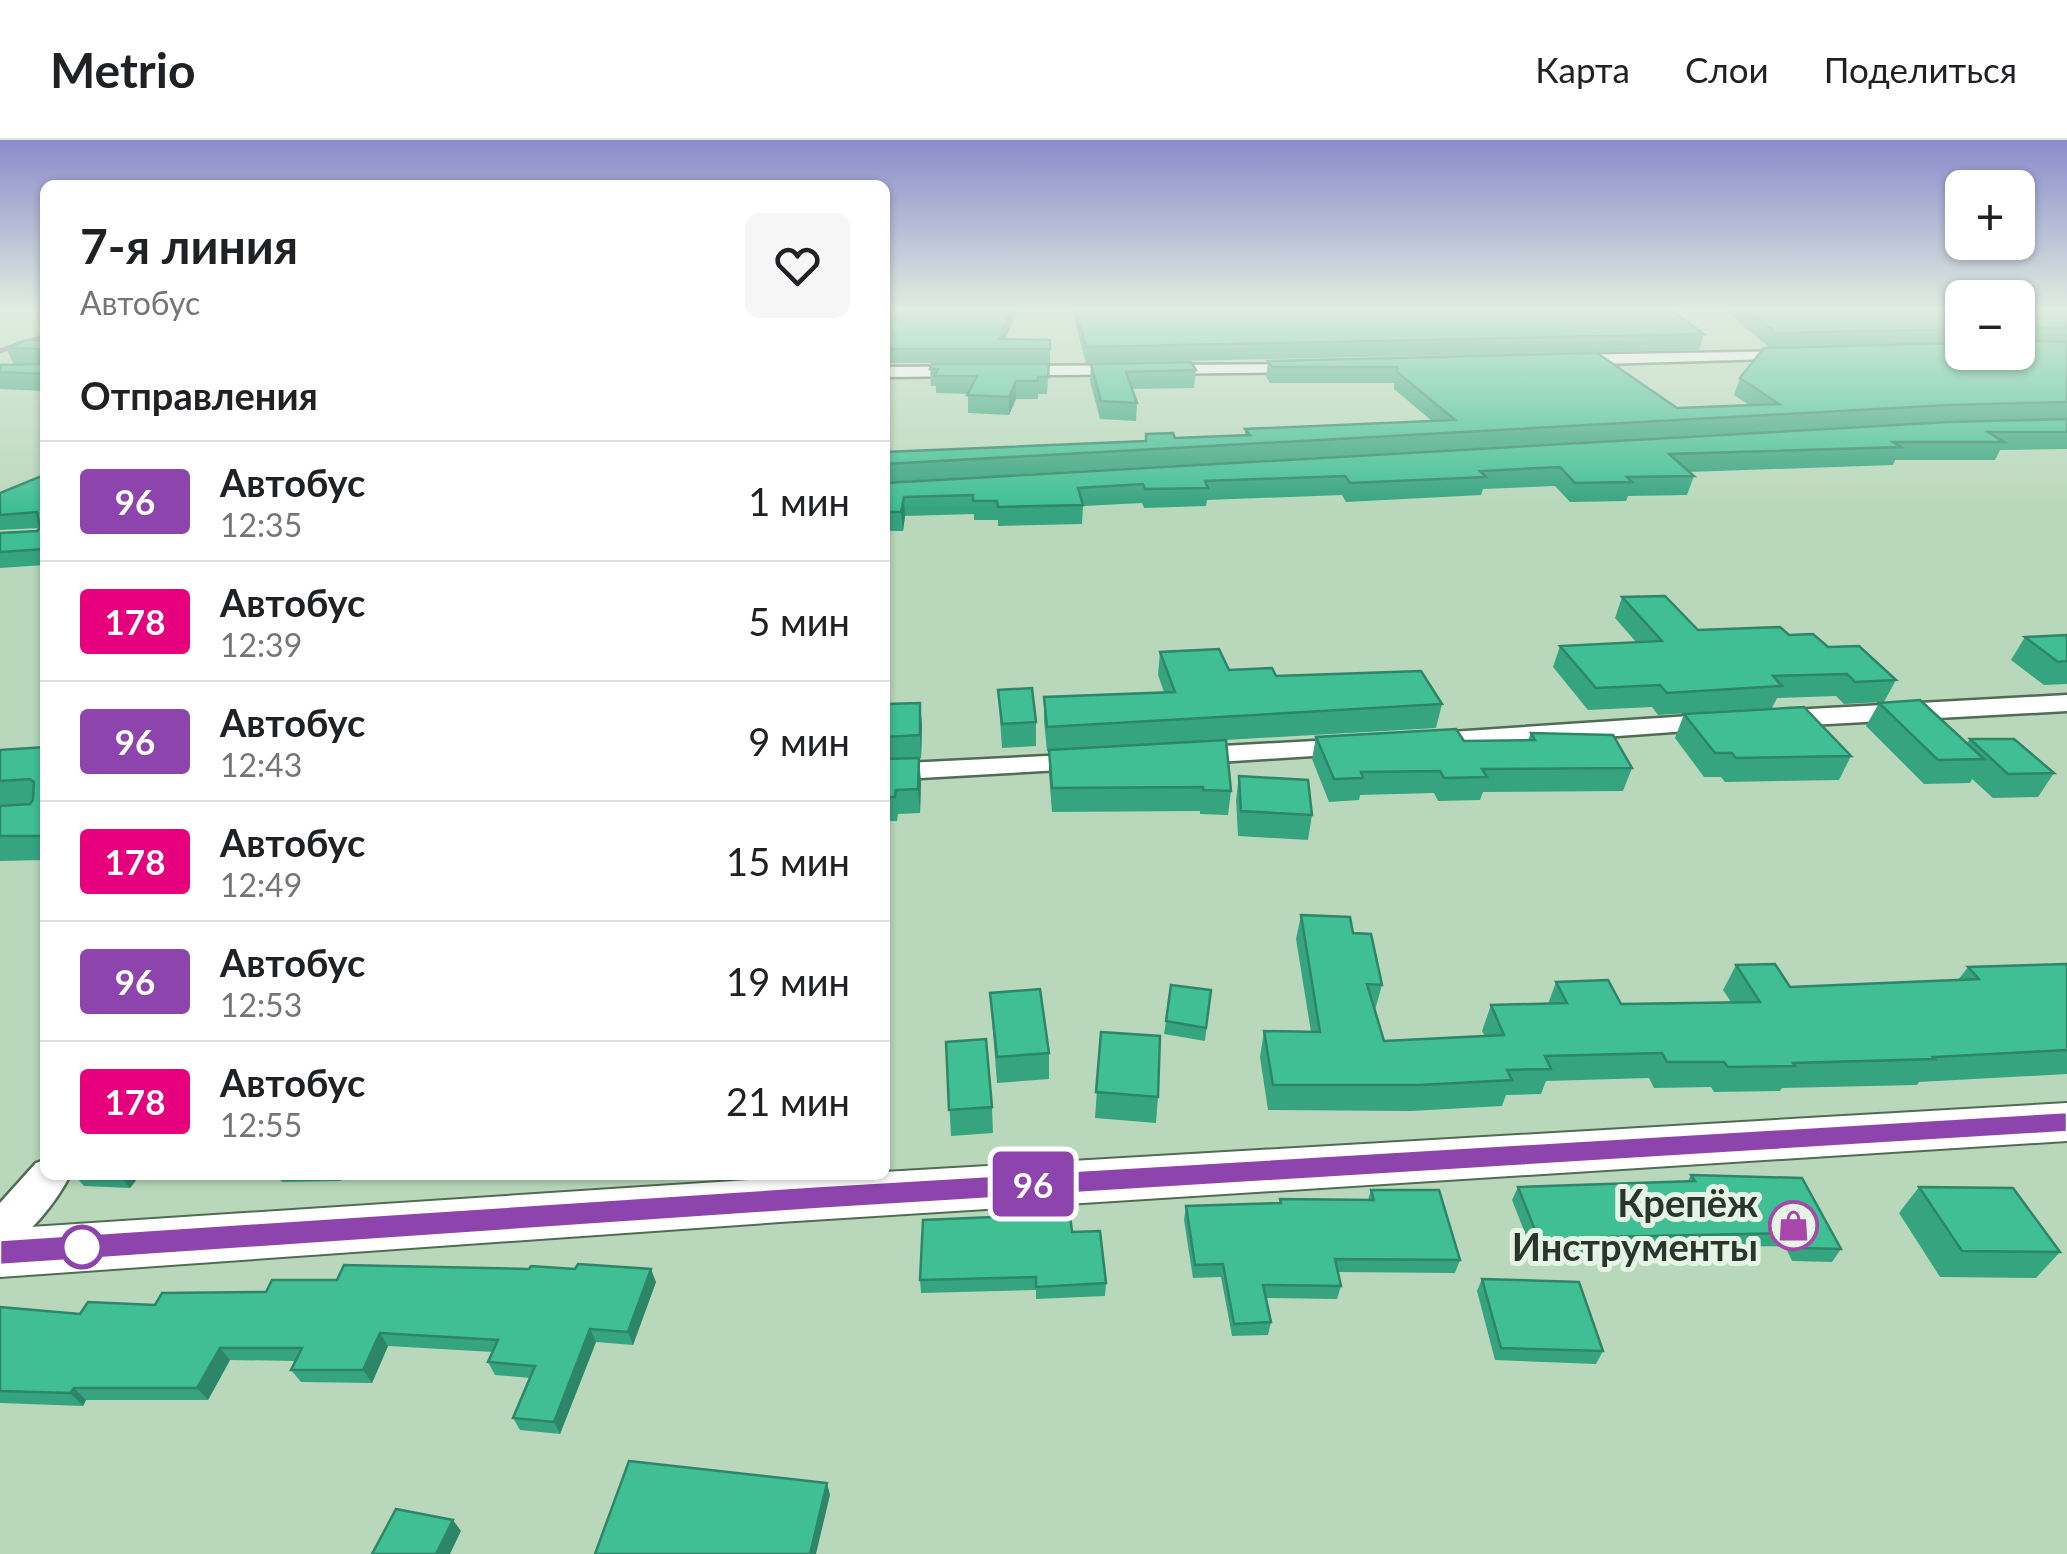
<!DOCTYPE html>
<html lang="ru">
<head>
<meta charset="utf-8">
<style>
  :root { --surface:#fff; --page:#f6f6f6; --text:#202124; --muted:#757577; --line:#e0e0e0 }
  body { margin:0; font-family:Lato,sans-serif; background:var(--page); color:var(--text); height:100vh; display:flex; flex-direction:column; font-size:38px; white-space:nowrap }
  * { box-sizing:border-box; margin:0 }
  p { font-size:32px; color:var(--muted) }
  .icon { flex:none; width:55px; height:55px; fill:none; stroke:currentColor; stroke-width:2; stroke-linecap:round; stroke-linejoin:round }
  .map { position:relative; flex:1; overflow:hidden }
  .details { position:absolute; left:40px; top:40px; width:850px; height:1000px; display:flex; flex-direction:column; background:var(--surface); border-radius:15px; box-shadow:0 2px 8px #0004 }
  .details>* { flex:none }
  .badge { padding:0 20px; border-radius:8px; font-size:35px; line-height:65px }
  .fabs { position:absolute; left:1945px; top:30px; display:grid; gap:20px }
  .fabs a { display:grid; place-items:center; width:90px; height:90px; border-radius:15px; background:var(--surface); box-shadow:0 2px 8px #0004; font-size:50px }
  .map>.badge { position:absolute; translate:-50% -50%; box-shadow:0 0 0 5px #fff }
  h2 { padding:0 40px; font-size:38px; line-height:90px }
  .round { display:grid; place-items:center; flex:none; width:105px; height:105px; border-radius:15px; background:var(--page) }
  .overview { display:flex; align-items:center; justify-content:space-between; height:170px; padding:0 40px }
  h1 { font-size:48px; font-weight:700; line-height:75px }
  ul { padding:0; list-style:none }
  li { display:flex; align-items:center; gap:30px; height:120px; padding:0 40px; border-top:2px solid var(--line) }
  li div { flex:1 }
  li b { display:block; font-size:38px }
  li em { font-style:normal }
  li .badge { min-width:110px; font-weight:700; text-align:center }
  header { display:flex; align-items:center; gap:60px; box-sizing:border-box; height:140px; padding:0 50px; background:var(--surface); border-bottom:2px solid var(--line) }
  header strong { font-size:48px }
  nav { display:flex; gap:55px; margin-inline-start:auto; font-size:35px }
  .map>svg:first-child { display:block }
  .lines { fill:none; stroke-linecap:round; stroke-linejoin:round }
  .stream { stroke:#a14ba3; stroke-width:5 }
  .minor-casing { stroke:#506c52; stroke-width:5 }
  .tertiary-casing { stroke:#506c52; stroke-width:4 }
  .minor { fill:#fff; fill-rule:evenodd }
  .tertiary { fill:#fff; fill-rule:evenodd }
  .wall { fill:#37a480 }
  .shaded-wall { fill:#2d8668 }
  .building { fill:#40bf95; stroke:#2d8668; stroke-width:2.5 }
  .line { fill:#8e44ad; stroke:#fff; stroke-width:2.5 }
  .stop-dot { fill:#fff; stroke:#8e44ad; stroke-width:5 }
  .labels { text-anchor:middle; stroke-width:10; stroke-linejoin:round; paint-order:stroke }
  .near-poi-label { font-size:38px; font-weight:bold; fill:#2a362b; stroke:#e4f4e5; text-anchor:end }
</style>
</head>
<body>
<header>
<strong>Metrio</strong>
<nav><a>Карта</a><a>Слои</a><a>Поделиться</a></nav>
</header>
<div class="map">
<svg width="2067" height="1414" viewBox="0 0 2067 1414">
  <rect width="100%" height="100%" fill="#b9d8bb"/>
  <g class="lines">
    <path class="stream" d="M0,211L45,196"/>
    <defs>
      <path id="minor" d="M1800,211L1807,215L1805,218L1566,225L1558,220L1566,215Z
        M1310,224L1313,227L1305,232L885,237V227Z
        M2067,555V571L1775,587L1762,579L1775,571Z
        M1720,574L1729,576L1733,582L1729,588L1421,610L1408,602L1421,594Z
        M1350,599L1360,601L1363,607L1360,613L1187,624L1173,616L1187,608Z
        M1086,614L1096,616L1100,622L1096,628L885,640V624Z
        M45,1020V1035H70C57,1061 27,1100 0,1110V1063L36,1023Z"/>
      <path id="tertiary" d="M2067,963V1001L780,1082L0,1137V1089L780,1038Z"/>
    </defs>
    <use href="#minor" class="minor-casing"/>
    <use href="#tertiary" class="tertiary-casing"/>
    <use href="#minor" class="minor"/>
    <use href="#tertiary" class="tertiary"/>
  </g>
  <path class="wall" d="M885,170H1017L1005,199L1050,200V223H885Z
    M1072,170H1671L1704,194L1699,210L1086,223Z
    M1724,170H1962V212L2018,170H2067V309L2000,310L1995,320H1895L1893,325L1688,332L1694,336L1687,355L1628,356L1626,361L1570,362L1555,346L1483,349L1481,355L1346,362L1342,355L1207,360L1206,366L1144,368L1142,363L1083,366L1082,384L998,386V380H974V374L905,376L903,391H885V343L1941,282L885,342V312L1146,301L1245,295V289L1432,281L1394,249V243H1270L1266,237L1268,221L1597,213L1677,268L1749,265L1734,255L1740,238L1770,208Z
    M45,200V251L0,249V225H14L6,208Z
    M1049,224L1047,254H1038V259H1016L1009,275L968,273V254L936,253V246H931L930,229Z
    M1091,224L1196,230L1194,248L1132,249L1137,263L1136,281L1100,279L1090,241Z
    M45,335V425L0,428V393L37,391L40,388L0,390V353Z
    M1622,457L1698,490L1828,507L1896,540L1884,562L1844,564L1836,556L1777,558L1772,568L1658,575L1652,567L1588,570L1553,527L1560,506L1636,502L1615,478Z
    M2067,495V544L2044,545L2011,520L2025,497Z
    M1160,512L1229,530L1276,536L1442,564L1436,588L1226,600L1231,651L1228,675L1200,674V671L1052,672L1049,634V611H1047L1044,581V557L1164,552L1158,535Z
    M998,550L1036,582V606L1002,608Z
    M920,563L922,586L921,618H917L921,642L920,673L898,674L897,681H885V564Z
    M1879,563L1967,603L1970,599L2054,633L2038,657L1993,658L1972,639L1970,643L1924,644L1866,586Z
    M1684,574L1851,616L1839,640L1725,642L1721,637H1704L1675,598Z
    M1531,593L1632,628L1623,651L1483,652L1480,660L1438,661L1434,653L1360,655L1359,660L1329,662L1312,619L1316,597L1464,601L1528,600Z
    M45,607V720L0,721V610Z
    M1239,636L1312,675L1308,700L1238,696L1236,660Z
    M1301,775L1353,793L1382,845L1375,870L1384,901L1485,896L1482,891L1491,865L1548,864L1556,842L1621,864L1731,862L1723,850L1736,825L1790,847L1958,840L1968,827L2067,824V934L1919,942L1917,945L1782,948L1780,951L1714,952L1711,947L1654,948L1649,938L1546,941L1541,954L1506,955L1502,966L1411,971L1268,970L1260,917L1264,891L1311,892L1296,799Z
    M1211,850L1205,901L1164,894L1166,881Z
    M990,853L1049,913V939L997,943Z
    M1101,892L1158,957L1156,983L1095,978Z
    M946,902L992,967L993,993L951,996Z
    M74,1035H140L130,1048L84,1046Z
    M277,1035H344L341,1041L282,1042Z
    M1691,1035L1841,1109L1832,1122L1792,1121L1785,1106L1604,1110L1599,1119L1536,1121L1512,1060L1518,1047L1688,1041Z
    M1919,1047L2060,1112L2036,1138L1940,1137L1899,1073Z
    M1371,1050L1460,1120L1455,1133L1338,1132L1341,1146L1337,1159L1266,1158L1271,1182L1268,1195L1232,1196L1221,1137L1193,1138L1184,1080L1186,1066L1279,1063L1280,1059L1368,1060Z
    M1072,1092L1106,1143L1105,1156L1036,1159V1150L921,1153L920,1140Z
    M1482,1139L1603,1211L1596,1224L1495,1220L1477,1151Z
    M656,1142L633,1205L596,1202L560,1294L520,1290L513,1278L530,1238L495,1235L488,1222L493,1212L388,1206L372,1243L301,1242L291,1230L296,1221L230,1220L208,1260H86L83,1266L0,1263V1167L80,1174L266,1152Z"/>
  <path class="shaded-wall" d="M1011,170H1017L1001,209L999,199Z
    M1016,241V259L1009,275V257Z
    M904,357L905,376L903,391L901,372Z
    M920,563L922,586L921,618L920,595Z
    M919,618L921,642L920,673L918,649Z
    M120,1035H140L130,1048Z
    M651,1129L656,1142L633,1205L628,1192Z
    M590,1189L596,1202L560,1294L554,1282Z
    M380,1193L388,1206L372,1243L363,1230Z
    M220,1208L230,1220L208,1260L197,1248Z
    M74,1248L86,1260L83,1266L70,1253Z
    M827,1343L830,1355L816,1414H810Z
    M453,1380L461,1391L450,1414H436Z"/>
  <path class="building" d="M885,170H1011L999,199L1050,200V209H885Z
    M1076,170H1671L1704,194L1086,207Z
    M1747,170H1962V189L1776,193Z
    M2018,170H2067V188H2025L2018,195Z
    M2018,198L2020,200L2067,202V262L1949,265L885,324V312L1146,301V294L1173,293L1175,298L1250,295L1245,289L1455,280L1397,232V227H1272L1268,221L1597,213L1677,268L1779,264L1740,238L1764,208L1962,203V212H2018Z
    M26,200H45V234L0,232V225L39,224V209L6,208Z
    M1191,222L1196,230L1126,232L1137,263L1101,261L1091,224Z
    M932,224H1049L1048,237H1038V241H1016L1009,257L967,255L977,236H935L938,229H930Z
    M2067,279V292H1988L2004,302H1893L1901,307L1669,314L1694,336L1627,337L1632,342L1575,343L1560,327L1480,331L1486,337L1350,343L1345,336L1205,341L1208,348L1145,349L1143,344L1078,348L1083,365L998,367L997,361H973V355L904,357L901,372H885V343L1949,282Z
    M44,335H45V409L0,412V393L37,391L40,388L37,372L0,375V353Z
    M1665,456L1698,490L1780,487L1789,495L1813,494L1828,507L1859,506L1896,540L1855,542L1847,534L1773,536L1782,546L1667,553L1660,545L1596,548L1560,506L1662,501L1622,457Z
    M2067,495V521L2058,522L2025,497Z
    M1219,509L1229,530L1272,528L1276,536L1421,531L1442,564L1047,587L1044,557L1175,552L1160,512Z
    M1032,548L1036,582L1002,584L998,550Z
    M1920,560L1984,619L1938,620L1879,563Z
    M920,563V595L885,597V564Z
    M1804,567L1851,616L1736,618L1732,613H1715L1684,574Z
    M1456,589L1464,601L1535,600L1531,593L1613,595L1632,628L1482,629L1487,637L1444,638L1440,631L1361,632L1363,638L1334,639L1316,597Z
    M1970,599H2014L2054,633L2008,634Z
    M1226,600L1231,651L1203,650V647L1052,648L1049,610Z
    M45,607V696H0V666L30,664L33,660L34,642L30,639L0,641V610Z
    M919,618L918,649L896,650L895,657H885V619Z
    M1239,636L1308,640L1312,675L1241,671Z
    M1301,775L1350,777L1353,793L1371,794L1382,845L1367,844L1384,901L1504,895L1491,865L1567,863L1556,842L1608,840L1621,864L1760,862L1736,825L1775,824L1790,847L1979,839L1968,827L2067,824V910L1933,917L1935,919L1793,923L1795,926L1728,927L1724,922H1667L1662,913L1545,916L1551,929L1507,930L1512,940L1419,945H1273L1264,891L1320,892Z
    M1171,845L1211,850L1206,888L1166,881Z
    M1040,849L1049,913L997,917L990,853Z
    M1101,892L1160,896L1158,957L1096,952Z
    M986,899L992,967L949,970L946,902Z
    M1691,1035L1802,1038L1841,1109L1801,1108L1794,1093L1602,1097L1606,1106L1542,1108L1518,1047L1695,1041Z
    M1919,1047L2013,1048L2060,1112L1962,1111Z
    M1371,1050H1439L1460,1120L1335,1119L1341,1146L1263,1145L1271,1182L1234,1184L1223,1124L1195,1125L1186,1066L1281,1063L1280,1059L1374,1060Z
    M1070,1074L1072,1092L1100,1091L1106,1143L1036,1147V1137L920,1140L923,1080Z
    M578,1124L651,1129L628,1192L590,1189L554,1282L513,1278L535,1226L488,1222L498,1200L380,1193L363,1230H291L302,1208H220L197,1248H74L70,1253L0,1251V1167L80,1174L88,1162L155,1165L162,1153L266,1152L272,1140H337L344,1125L529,1129L531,1126L575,1129Z
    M1482,1139L1579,1142L1603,1211L1501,1208Z
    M629,1321L827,1343L810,1414H595Z
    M396,1369L453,1380L436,1414H372Z"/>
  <linearGradient id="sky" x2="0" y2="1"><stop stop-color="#8b8acc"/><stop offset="0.46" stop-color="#e0ede0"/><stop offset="1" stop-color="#e0ede0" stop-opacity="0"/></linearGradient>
  <rect width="2067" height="368" fill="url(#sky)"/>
  <path class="line" d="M2067,972V992L819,1069L0,1125V1100L819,1046Z"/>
  <defs>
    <symbol id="shop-ring" viewBox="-11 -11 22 22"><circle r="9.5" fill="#e4f4e5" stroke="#a946ac" stroke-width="1.5"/><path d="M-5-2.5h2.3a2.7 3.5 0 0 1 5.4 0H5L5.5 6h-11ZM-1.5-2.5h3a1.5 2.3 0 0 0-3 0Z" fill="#a946ac"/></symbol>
  </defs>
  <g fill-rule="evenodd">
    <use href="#shop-ring" x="1766" y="1058" width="55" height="55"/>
  </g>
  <circle class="stop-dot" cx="82" cy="1107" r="20"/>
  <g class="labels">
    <g class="near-poi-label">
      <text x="1758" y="1077">Крепёж<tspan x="1758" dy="44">Инструменты</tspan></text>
    </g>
  </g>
</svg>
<div class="fabs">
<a>+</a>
<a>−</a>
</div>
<b class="badge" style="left:1033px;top:1044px;background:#8e44ad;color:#fff">96</b>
<section class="details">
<div class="overview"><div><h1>7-я линия</h1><p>Автобус</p></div><a class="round"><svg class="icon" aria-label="heart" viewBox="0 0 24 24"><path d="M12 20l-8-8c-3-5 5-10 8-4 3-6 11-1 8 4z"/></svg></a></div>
<h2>Отправления</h2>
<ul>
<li><span class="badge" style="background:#8e44ad;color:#fff">96</span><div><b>Автобус</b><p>12:35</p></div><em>1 мин</em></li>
<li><span class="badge" style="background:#e6007e;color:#fff">178</span><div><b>Автобус</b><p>12:39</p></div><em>5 мин</em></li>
<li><span class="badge" style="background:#8e44ad;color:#fff">96</span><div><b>Автобус</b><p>12:43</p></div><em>9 мин</em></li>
<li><span class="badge" style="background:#e6007e;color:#fff">178</span><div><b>Автобус</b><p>12:49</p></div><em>15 мин</em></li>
<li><span class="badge" style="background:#8e44ad;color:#fff">96</span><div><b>Автобус</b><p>12:53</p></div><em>19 мин</em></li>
<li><span class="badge" style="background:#e6007e;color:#fff">178</span><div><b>Автобус</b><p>12:55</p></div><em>21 мин</em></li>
</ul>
</section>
</div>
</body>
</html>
